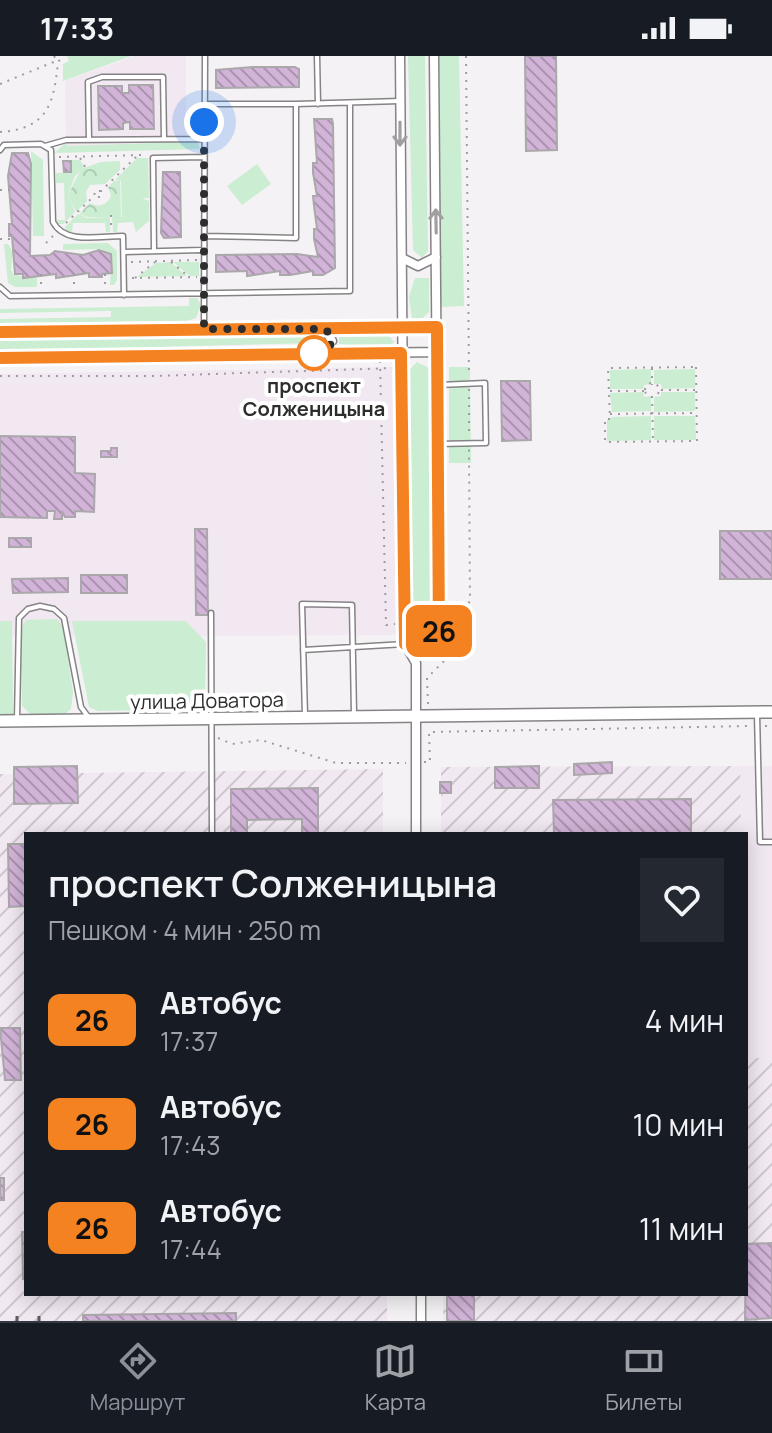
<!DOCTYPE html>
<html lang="ru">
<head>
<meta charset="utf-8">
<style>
  :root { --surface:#171b24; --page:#242831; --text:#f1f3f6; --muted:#9ea1a6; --line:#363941; --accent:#8c9099 }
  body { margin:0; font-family:Manrope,sans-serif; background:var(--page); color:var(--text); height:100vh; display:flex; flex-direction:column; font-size:30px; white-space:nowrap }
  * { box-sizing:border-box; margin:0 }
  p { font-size:26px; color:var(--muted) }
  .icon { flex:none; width:44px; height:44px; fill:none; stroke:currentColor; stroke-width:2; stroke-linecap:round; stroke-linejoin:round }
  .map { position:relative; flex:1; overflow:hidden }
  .panel { position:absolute; left:24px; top:776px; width:724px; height:464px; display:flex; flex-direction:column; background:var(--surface); border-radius:0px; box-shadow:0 4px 20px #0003 }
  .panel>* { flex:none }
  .badge { padding:0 16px; border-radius:12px; font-size:28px; line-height:52px }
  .you { position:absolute; width:40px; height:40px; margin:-20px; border:6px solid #fff; border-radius:50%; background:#1a73e8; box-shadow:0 0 0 12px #1a73e833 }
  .map>.badge { position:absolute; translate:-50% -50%; box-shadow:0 0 0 4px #fff }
  .round { display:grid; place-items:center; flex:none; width:84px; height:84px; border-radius:0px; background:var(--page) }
  .summary { display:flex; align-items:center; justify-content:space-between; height:136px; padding:0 24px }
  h1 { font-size:38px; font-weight:600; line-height:60px }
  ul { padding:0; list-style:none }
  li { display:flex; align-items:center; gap:24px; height:104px; padding:0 24px }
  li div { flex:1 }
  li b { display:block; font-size:30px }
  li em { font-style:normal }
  li .badge { min-width:88px; font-weight:700; text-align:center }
  .status { display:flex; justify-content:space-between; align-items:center; height:56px; padding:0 40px; background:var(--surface); direction:ltr }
  .status svg { height:22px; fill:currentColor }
  .dock { display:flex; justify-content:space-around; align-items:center; height:112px; border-top:2px solid var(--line); background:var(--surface); font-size:22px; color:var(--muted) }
  .dock a { display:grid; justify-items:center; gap:4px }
  .dock .selected { color:var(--accent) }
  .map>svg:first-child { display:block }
  .built { fill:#f1e8f2 }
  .industrial { fill:url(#industrial-furrows) }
  .green { fill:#cbedd1 }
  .park { fill:url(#park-crowns) }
  .building { fill:url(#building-back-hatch); stroke:#aba8ab; stroke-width:2 }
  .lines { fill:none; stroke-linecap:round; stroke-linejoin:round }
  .lane-casing { stroke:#868386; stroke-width:7 }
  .street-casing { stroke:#868386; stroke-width:11 }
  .secondary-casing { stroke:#868386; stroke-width:14 }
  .path { stroke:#9f9c9f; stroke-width:2; stroke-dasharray:2 6; stroke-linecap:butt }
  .lane { stroke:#fff; stroke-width:4 }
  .street { stroke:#fff; stroke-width:8 }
  .secondary { stroke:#fff; stroke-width:11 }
  .rail { stroke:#5d5c5d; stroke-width:3; stroke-dasharray:10 10; stroke-linecap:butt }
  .oneway { stroke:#a1a0a1 }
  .line-casing { stroke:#fff; stroke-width:18 }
  .line { stroke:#f58220; stroke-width:12 }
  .walk { stroke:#2e2d2e; stroke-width:8; stroke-dasharray:0 14.4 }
  .stop-dot { fill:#fff; stroke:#f58220; stroke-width:4 }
  .labels { text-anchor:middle; stroke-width:8; stroke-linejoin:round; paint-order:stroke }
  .stop-label { font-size:20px; font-weight:bold; fill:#2e2d2e; stroke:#fff }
  .street-label { font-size:20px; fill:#2e2d2e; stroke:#fff }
</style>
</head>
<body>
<div class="status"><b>17:33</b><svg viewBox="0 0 49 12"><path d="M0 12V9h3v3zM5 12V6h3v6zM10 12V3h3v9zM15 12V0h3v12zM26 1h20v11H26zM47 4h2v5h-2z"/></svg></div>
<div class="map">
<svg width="772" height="1265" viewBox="0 0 772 1265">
  <defs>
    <pattern id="industrial-furrows" width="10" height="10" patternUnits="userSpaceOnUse" patternTransform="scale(2)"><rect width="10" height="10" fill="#f1e8f2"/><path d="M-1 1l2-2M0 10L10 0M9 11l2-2" fill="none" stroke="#cfc7d0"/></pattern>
    <pattern id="park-crowns" width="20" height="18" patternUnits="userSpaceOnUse" patternTransform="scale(2)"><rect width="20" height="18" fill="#cbedd1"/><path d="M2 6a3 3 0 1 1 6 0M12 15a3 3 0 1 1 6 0" fill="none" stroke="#afccb4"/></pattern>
    <pattern id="building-back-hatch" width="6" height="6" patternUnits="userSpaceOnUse" patternTransform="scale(2)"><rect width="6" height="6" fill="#d2b4d8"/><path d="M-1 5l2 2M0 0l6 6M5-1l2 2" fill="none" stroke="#ab93b0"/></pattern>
  </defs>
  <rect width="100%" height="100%" fill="#f5f2f5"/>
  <path class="built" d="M134,0H186V89L66,90L65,25Z
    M392,311L399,579L0,581V318Z
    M740,710H772V1002H747L746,778H741Z"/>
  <path class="industrial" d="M740,710L741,778H441V711Z
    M383,713V778H26V1238H394L387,1239V1265H0V718Z
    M746,952L747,1002H772V1265H443V1238H746Z"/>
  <path class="green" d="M67,0H131L63,25V8L69,5Z
    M408,0H425L428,195L422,202L413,194Z
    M438,0H459L464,250L441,251Z
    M187,86L198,87L200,93L54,97L66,87L67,90Z
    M31,95L43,104L44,180H33Z
    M137,102H148L149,142H142L149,145V165L136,176L133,166L118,167L117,176H113L112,161H122L121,125L115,124Z
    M71,104H80L84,111L75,120L68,139L75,156L63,168H58L56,164H65L64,127H56V117L71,116Z
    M257,108L271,128L242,149L227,130Z
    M78,158L87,162L110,161V176H106L105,167H73L72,177L65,176V171Z
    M108,187L117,195V224L114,229H110L112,197L100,193L63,194V188Z
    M4,188H8L13,196L11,214L14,219L37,222V231H15L8,227Z
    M170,206L187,220L137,221L156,207Z
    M173,206H199V220H190Z
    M415,222H429V256L421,264L412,262L409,241Z
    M189,242H197L201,249L196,262L187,265L0,267V263L111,261V255L0,257V253L189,250Z
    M316,279L319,283L316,287L0,295V283Z
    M339,279H388L394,286L388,292L339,288Z
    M417,306L429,312L431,580L413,581L410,313Z
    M449,311H470L471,407H449Z
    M651,313V328L644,329L643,333H610V314Z
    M695,313V332L662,333L661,328H654V314Z
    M643,336L644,341L651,340V355L612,356L610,337Z
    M661,336H695V355L654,356V341L661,340Z
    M651,360V384L607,385V364L612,361Z
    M654,360H695L696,384H654Z
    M57,563L63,571L73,636L71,653L65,658H30L22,650L21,573L26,564Z
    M0,565H12L13,658H0Z
    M72,565H186L206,586L205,653L98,655L89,651Z"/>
  <path class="park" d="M120,105V114L105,128L90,129L86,136L87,145L76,156L68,139L81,113L101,106Z
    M114,125H120L121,161H87L79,158L90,147C99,152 107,149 111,140L108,131Z"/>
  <path class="building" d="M525,0H556L557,94L526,95Z
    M253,11H295L299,13V31L216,32V14Z
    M129,29H153L154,73H130V66L123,67V73L99,74L98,30H122V37H129Z
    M314,63H332L333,68L335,212L323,219H313V215L290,219H280V215L247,220V215L216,216V199L297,198L318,201L314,183V173H317L314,150L313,140H317L313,117V107H317Z
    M12,97H28L31,108L30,200L50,199L55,195L83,199L99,194L111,198L112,217L102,218V221H89V217L56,222V218L23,222V218H15L12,180H9V168H12L8,120Z
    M63,105H71V116H64Z
    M163,116H180L181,181L164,182L161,177Z
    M501,325H530L531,384L502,385Z
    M0,380L75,381V417L95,418L94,456L75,455V461H65L62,455V463H54L55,455H47V462L0,461Z
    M111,392H117V401H101V395H111Z
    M195,473H207L208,559H196Z
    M720,475H772V523H720Z
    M9,482H31V491H9Z
    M81,519H127V537H81Z
    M68,522V536L13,537L12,523Z
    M612,706V717L574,719V708Z
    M77,710L78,747L14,748V711Z
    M539,710V732H495V711Z
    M440,726H451V737H440Z
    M318,732V778H302V763L247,764V778H231V733Z
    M691,743V778H554L553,744Z
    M8,788H26V850L9,851Z
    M0,972H20L21,1024H5Z
    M0,1122H4V1144H0Z
    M22,1176H26V1223H23Z
    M772,1187V1262L745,1264L746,1188Z
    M447,1238H474V1265H447Z
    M236,1257V1265H83V1259Z"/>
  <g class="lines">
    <defs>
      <path id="lane" d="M317,0L318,48
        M204,48H296
        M89,84L88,26L102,21H163L164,83
        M45,90L66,84L204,83
        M0,94L4,89L41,88L51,94L53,166C65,189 100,180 123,180L124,239
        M205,180L296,182V48L400,45
        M154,195L153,102L204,101
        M124,196L202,194
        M0,231L10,240L350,235V47
        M204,273L205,0
        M438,388L486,387L485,327L439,329
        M211,557L212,778
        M303,594L405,588
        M757,658L760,786H772
        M305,660L302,548L352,549L354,658
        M17,663L19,562L28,553L40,550L54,553L64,562L81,651L89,662"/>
      <path id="street" d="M400,0L405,588L416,607V778
        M402,202L418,210L436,201
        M0,276L437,271
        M325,297L332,285L325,273
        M0,302L437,296
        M405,588L416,593H430L439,583L434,0
        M421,1238V1265"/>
      <path id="secondary" d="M0,665L772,656"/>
    </defs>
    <use href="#lane" class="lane-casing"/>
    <use href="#street" class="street-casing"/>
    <use href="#secondary" class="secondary-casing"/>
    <path class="path" d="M54,0L58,6L63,0
      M466,0L469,319
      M0,28L56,5
      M0,76C48,73 54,47 58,6
      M59,101L144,99
      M80,102L87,114
      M0,134H11
      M101,135H95L94,141H101V135L137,100
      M111,159V175
      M66,167L93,141
      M0,183H12
      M46,187L53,180
      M131,206L197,204
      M171,206L188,220
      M41,218V233
      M74,218V233
      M105,218V232
      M132,222L197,221
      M135,222L155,206
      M380,305L386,569L395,568
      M696,311L697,385L605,386V363H610L608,312Z
      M652,312V329
      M0,320H152L395,312
      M645 334a7 7 0 1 1 14 0a7 7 0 1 1-14 0Z
      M469,333V379
      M661,334H695
      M610,335H644
      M652,340L653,386
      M610,358L695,357
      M455,567L470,545L469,393
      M414,568L431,567
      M428,648L427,622L454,595L455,567H450
      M765,670H772
      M218,682L232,688L261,684L336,707H406
      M424,706H430L429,676L751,670"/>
    <use href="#lane" class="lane"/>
    <use href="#street" class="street"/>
    <use href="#secondary" class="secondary"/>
    <path class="rail" d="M17,1260V1265
      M39,1260V1265"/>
  </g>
  <defs><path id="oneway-shaft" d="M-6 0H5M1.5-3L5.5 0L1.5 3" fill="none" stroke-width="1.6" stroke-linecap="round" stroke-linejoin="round" transform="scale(2)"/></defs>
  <g class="oneway">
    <use href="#oneway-shaft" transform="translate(400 78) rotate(90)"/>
    <use href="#oneway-shaft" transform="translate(436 165) rotate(-91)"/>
  </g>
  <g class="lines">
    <defs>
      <path id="line" d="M0,276L437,271L439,583L430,593L423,594L405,588L401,297L0,302"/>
    </defs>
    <use href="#line" class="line-casing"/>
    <use href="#line" class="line"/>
    <path class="walk" d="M204,66V273H325C333,280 333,289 325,297H314"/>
  </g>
  <circle class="stop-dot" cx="314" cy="297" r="16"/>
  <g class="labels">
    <g class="stop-label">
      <text x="314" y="337">проспект<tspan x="314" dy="23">Солженицына</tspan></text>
    </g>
    <g class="street-label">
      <text transform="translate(207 645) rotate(-1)" y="7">улица Доватора</text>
    </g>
  </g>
</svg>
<div class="you" style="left:204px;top:66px"></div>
<b class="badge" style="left:439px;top:575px;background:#f58220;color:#111">26</b>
<section class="panel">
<div class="summary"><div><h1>проспект Солженицына</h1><p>Пешком · 4 мин · 250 m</p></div><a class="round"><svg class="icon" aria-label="heart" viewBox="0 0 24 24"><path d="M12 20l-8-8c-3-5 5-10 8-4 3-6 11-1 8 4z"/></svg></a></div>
<ul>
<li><span class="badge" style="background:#f58220;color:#111">26</span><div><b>Автобус</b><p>17:37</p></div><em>4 мин</em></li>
<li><span class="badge" style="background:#f58220;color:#111">26</span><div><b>Автобус</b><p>17:43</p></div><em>10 мин</em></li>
<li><span class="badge" style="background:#f58220;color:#111">26</span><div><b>Автобус</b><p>17:44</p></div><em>11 мин</em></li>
</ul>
</section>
</div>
<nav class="dock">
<a class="selected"><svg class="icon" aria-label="directions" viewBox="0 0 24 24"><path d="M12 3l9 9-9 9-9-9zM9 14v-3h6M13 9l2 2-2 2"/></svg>Маршрут</a>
<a><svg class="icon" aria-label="map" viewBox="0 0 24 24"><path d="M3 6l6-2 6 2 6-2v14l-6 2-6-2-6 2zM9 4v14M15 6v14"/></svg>Карта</a>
<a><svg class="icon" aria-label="tickets" viewBox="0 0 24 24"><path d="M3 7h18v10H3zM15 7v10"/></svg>Билеты</a>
</nav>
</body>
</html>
